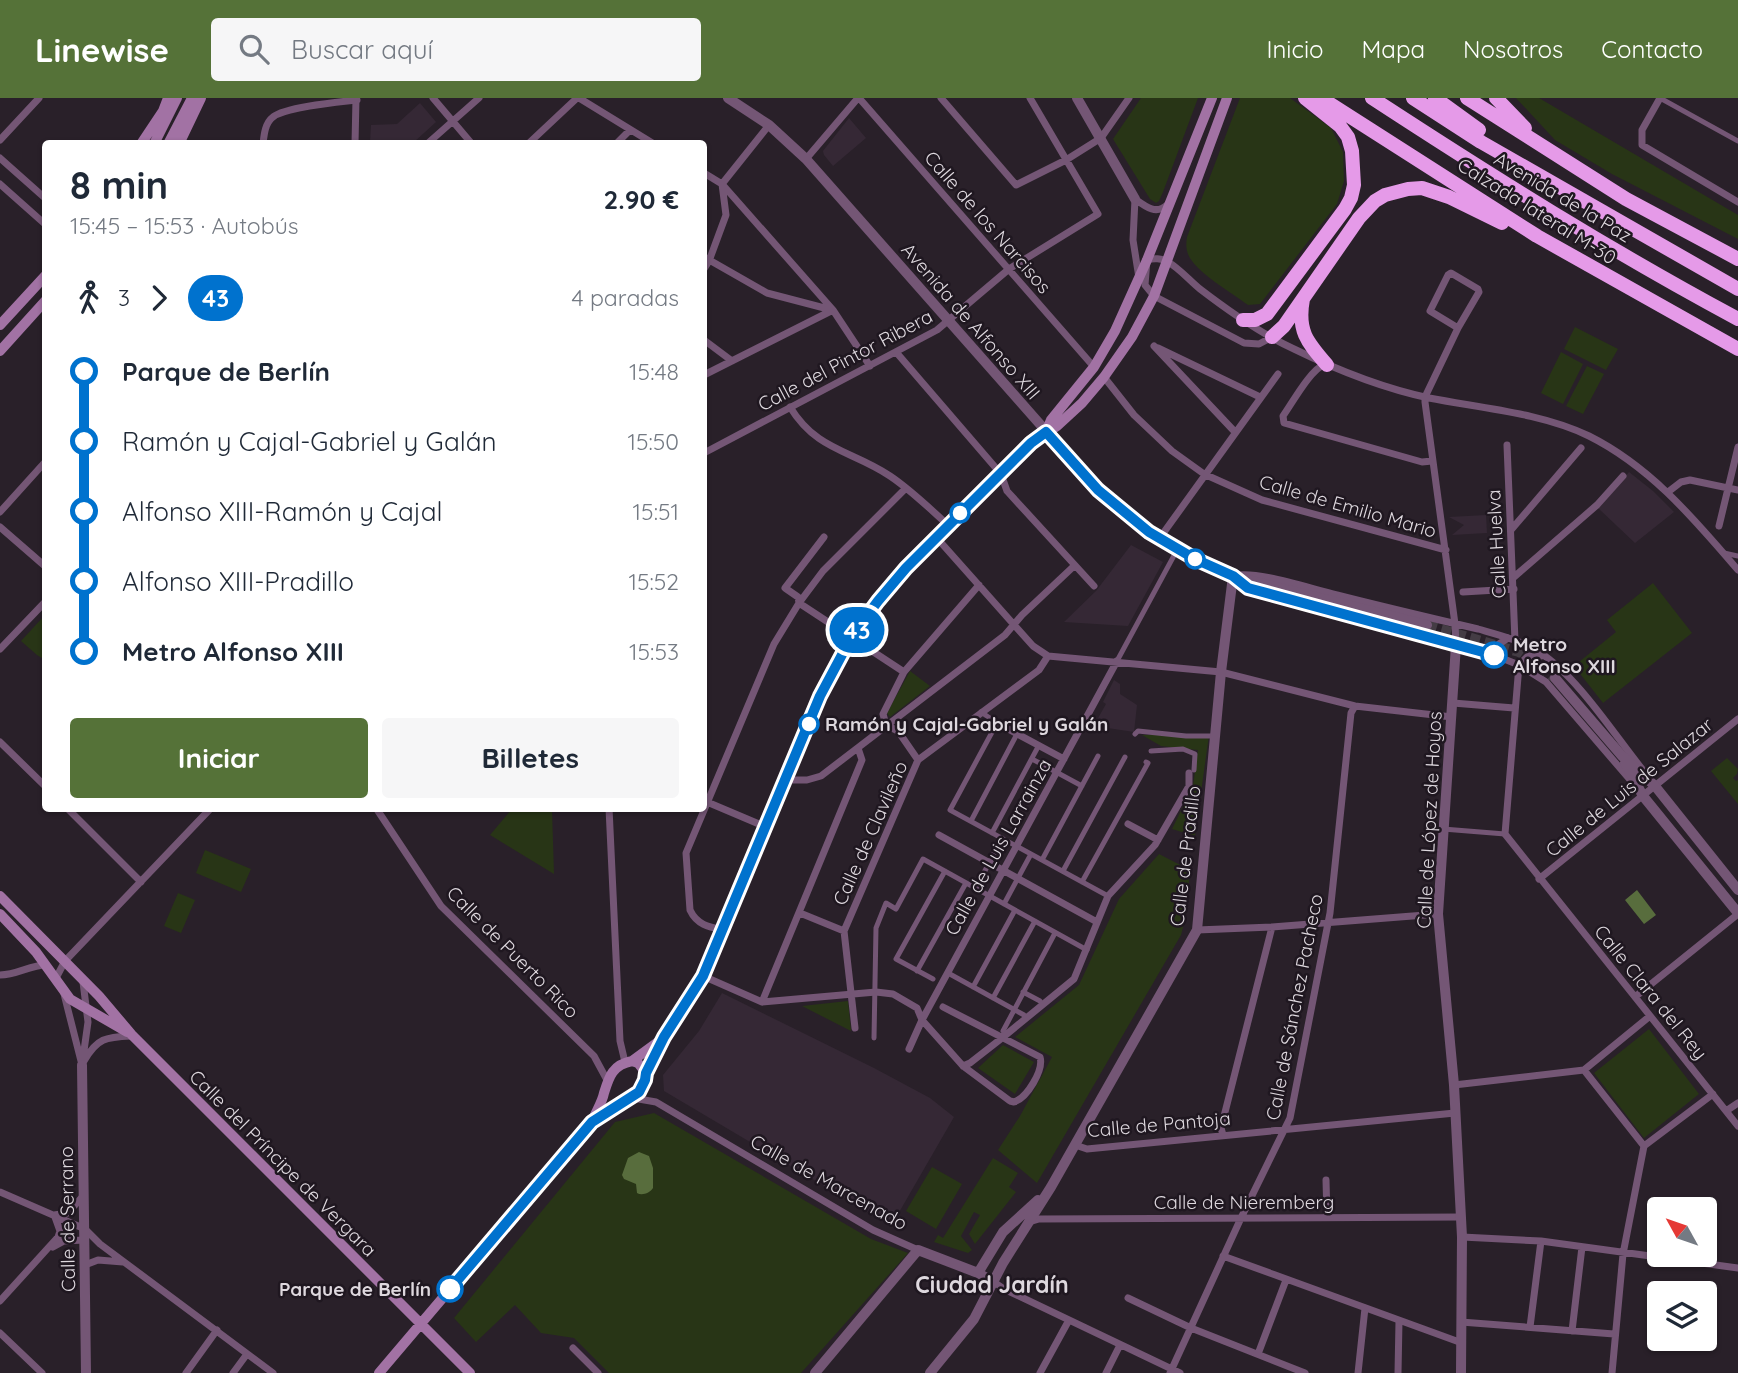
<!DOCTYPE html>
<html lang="es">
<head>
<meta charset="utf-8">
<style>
  :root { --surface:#fff; --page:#f6f6f7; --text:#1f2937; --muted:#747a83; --accent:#557238 }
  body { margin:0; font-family:Quicksand,sans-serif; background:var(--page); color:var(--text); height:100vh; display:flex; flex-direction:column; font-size:26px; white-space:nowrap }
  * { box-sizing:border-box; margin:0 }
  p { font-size:23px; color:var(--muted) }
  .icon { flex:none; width:38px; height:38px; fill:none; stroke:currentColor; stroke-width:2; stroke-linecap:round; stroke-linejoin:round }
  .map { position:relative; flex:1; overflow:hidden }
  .sheet { position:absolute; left:42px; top:42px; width:665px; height:672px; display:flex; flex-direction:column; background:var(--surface); border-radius:7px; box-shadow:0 2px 5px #0004 }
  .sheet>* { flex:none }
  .badge { padding:0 14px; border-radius:23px; font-size:24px; line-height:46px }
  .needle { width:46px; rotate:310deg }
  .tools { position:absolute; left:1647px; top:1099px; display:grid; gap:14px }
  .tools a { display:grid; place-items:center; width:70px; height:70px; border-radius:7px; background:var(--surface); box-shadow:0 2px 5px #0004; font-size:35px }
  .map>.badge { position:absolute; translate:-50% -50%; box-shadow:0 0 0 4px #fff }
  .legs { display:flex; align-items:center; gap:10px; height:77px; padding:0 28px; font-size:23px }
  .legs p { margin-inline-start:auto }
  .head { display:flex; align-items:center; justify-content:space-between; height:119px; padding:0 28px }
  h1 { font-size:38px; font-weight:700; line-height:52px }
  .primary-button { display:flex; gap:14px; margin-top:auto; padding:14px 28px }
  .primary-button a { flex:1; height:80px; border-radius:7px; background:var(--accent); color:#fff; font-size:28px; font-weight:700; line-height:80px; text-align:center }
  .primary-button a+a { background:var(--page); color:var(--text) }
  ul { padding:0 28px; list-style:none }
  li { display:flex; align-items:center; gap:24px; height:70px; font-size:26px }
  li i { display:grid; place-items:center; width:10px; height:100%; margin:0 9px; background:currentColor }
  li i::after { content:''; width:18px; height:18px; margin:-9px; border:5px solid; border-radius:50%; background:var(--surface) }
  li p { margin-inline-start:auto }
  li:first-child i { background:linear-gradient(#0000 50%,currentColor 0) }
  li:last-child i { background:linear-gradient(currentColor 50%,#0000 0) }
  header { display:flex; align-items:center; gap:42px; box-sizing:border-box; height:98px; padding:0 35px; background:var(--accent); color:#fff }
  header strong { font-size:33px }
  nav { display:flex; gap:38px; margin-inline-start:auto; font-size:24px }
  .search { width:490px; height:63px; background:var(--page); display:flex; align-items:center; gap:18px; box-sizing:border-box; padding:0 24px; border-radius:7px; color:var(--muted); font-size:26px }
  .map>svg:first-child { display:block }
  .built { fill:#352835 }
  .green { fill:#283516 }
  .water { fill:#586d3d }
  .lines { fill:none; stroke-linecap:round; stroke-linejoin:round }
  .tertiary-tunnel { stroke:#443c44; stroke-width:10; stroke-dasharray:10 5; stroke-linecap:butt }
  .pedestrian { stroke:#745675; stroke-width:5 }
  .minor { stroke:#745675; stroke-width:7 }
  .tertiary { stroke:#745675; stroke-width:10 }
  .secondary { stroke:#a272a4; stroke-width:10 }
  .motorway { stroke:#e59ae8; stroke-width:14 }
  .line-1-casing { stroke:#fff; stroke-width:16 }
  .line-1 { stroke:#0072ce; stroke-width:10 }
  .stop-1-dot { fill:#fff; stroke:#0072ce; stroke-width:3.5 }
  .labels { text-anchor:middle; stroke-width:5; stroke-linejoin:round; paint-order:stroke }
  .street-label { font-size:19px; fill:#ded8de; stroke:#1f1720 }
  .stop-label { font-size:19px; font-weight:bold; fill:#ded8de; stroke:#1f1720; text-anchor:start }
  .quarter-label { font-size:23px; font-weight:bold; fill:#ded8de; stroke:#1f1720 }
</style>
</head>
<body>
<header>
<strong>Linewise</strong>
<div class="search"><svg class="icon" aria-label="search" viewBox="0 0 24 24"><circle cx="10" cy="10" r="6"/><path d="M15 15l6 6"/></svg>Buscar aquí</div>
<nav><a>Inicio</a><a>Mapa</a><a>Nosotros</a><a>Contacto</a></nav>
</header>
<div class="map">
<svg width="1738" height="1275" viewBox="0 0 1738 1275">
  <rect width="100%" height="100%" fill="#292029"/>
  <path class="built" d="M420,5L436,24L413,45H370L371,27L397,26Z
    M849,20L866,40L833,68L824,57L823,53Z
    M1629,374L1653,393L1674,414L1635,445L1598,410Z
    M1486,417L1487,435L1452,437L1464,427L1449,419Z
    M1131,447L1163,464L1128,528L1064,524L1096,493Z
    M1114,582L1120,586V596L1137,607L1134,634L1101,629L1102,625L1097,622L1106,606L1103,604Z
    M722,895L874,970L930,1000L954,1019L894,1123L887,1125L664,993L663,977L699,933Z"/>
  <path class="green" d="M1141,0H1198L1163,94L1159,103L1156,105L1150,101L1113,41Z
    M1240,0H1290L1331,30L1343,54L1344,83L1337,106L1260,206L1248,207C1232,195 1194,173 1188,156C1186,151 1186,145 1187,139Z
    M1516,0H1539L1738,117V141L1612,76L1555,42Z
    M1575,229L1618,251L1606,272L1564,251Z
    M1561,254L1583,266L1563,306L1541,295Z
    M1587,268L1604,276L1583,316L1566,308Z
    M1653,485L1692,535L1603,605L1574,568L1616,534L1607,522Z
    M45,517V534L42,547L45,548V562L37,557L21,543Z
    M910,573L930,588L890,619L887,615Z
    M1142,637H1209L1195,738L1172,731L1193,688L1198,652L1161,648Z
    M1727,660L1738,671L1737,676L1733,680L1736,683L1738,682V706L1711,673Z
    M512,711H552L554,776L490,737Z
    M205,752L251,771L241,794L196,775Z
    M1159,756L1190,772L1186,817L1181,837L1037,1085L998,1052L1020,1018L1052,959L1015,939L1079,887L1119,801Z
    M178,795L195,802L181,835L164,828Z
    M848,903L851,933L802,908Z
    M1649,931L1699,996L1644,1040L1594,975Z
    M1003,947L1034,964L1015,996L978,970Z
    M654,1015L871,1141L908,1155L801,1275H609L574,1240L541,1235L515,1207L476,1244L454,1220L615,1024Z
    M993,1060L1018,1075L1009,1089L1016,1094L975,1146L969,1136L980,1117L974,1114L961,1138L972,1152L968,1155L934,1144L938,1137L943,1140Z
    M932,1069L962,1086L936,1131L906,1113Z"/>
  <path class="water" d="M1637,792L1656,817L1644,826L1625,802Z
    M639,1054L649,1058L653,1070V1090C650,1095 642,1098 637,1095L636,1086L624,1081L622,1077L628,1060Z"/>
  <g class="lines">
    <path class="tertiary-tunnel" d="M1427,527L1519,554L1555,580"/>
    <path class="pedestrian" d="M1660,0L1738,43
      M1724,455L1738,458
      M1117,563L1177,452
      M981,614L997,625L950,712L1108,798
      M1135,636L1138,633L1186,638H1212
      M1151,653L1183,651L1195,656L1194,672
      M1032,661L1082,688
      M971,723L1017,636
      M1443,731L1505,736
      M992,735L1039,647
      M1042,762L1098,658
      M1063,773L1125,659
      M1082,784L1148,665L1146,664
      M976,790L1002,740
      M1004,806L1031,756
      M917,873L966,785
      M948,875L1024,917
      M933,881L896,861L945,773
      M973,889L1015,812
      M1023,894L1040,903
      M993,900L1035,823
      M1003,933L1055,835
      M874,940L876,830L886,805L896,811L923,761L1087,852"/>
    <path class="minor" d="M433,0L472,46
      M579,0L654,46
      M859,0L1094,269
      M941,0L1016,87L1066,62L1101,40L1129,0
      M1660,0L1642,32V47L1738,104
      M0,42L39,0
      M263,46C264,37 265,25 273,19C285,9 339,4 357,2
      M355,46L356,0
      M427,46L479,0
      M528,46L577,0
      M616,46L630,32
      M0,60L46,101
      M806,61L858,0
      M704,75L722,86L833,212L870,268
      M0,86L46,127
      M1135,101L1133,142L1139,180
      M1135,101C1146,109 1156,117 1167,107
      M704,159L767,195L832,212
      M704,171L709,163L726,117L722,86L769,27
      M1272,239L1259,246L1244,245L1154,198L1145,187L1147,162C1153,160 1162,160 1168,164C1179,170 1190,183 1200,191C1230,214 1261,236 1294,251C1337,272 1382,290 1429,300C1481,310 1542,315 1589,338C1651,369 1694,421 1738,472
      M704,242L732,263
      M1154,248L1235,334
      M1158,250L1260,299
      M896,254L1001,376L1007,393L1094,488
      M1325,266C1310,272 1293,304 1283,318L1284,325L1422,364L1432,363
      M704,277L833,212
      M1104,279L1134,317L1172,353L1204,376L1262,402L1446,452
      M790,309C817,353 851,352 890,378C911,392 929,410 948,427
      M1507,347L1515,543
      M704,355L937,232L1009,171L1098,116L1030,0
      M1668,394L1681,384L1690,382L1738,392
      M0,414L46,363
      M1719,428L1738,349
      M0,429L46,469
      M1511,432L1581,350
      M824,439L785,490L798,499L799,505L904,574
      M936,439L1033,548L1048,558L1221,574L1355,608L1452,619
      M1159,441L1278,276
      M1514,479L1597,407L1623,378
      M1463,494L1514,491
      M1456,547L1455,526L1425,304V299L1458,230L1479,194L1478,191L1451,175L1448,177L1430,213L1458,230
      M0,551L46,503
      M1501,560L1498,552L1499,546L1508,540
      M1519,567L1505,736L1738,1028
      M1519,567L1528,558H1541
      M1453,605L1514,610
      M997,625L1064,661
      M886,627L883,616L904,574L979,487
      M886,627L898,633L918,662
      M0,644L46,689
      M786,682H807L821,678L1005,537L1022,517L1074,468
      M1632,684L1546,584L1519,567L1494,557L1437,540L1248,490L1233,478C1258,472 1310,491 1337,497C1384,509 1431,520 1478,531C1499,537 1520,542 1539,554C1577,578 1613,635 1642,671
      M707,704L766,729
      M67,710L141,784
      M376,710L441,808L594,958L607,982
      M609,710L620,943L625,964
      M1128,726L1158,742
      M939,737L1097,824
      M1539,781L1738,621
      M800,815L844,833
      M724,832C709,829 697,827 690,812L686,755L774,546L799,505L823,473L906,390
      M1197,832L1272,829L1438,816
      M0,877C17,877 30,867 46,867
      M703,878L762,904L876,894L893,896L917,910L922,922L963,968L1010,1003L1014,1004C1027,1000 1044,972 1040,959L943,909
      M56,880L65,863L211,710
      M64,896L81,963
      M1635,899L1738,816
      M762,904L862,662L858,650
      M855,930L844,833L918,662L1039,572L1048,558
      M909,951L922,922L1117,563
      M84,963C97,940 106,939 131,938
      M82,967L88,924L83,884
      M963,968L970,965L1002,940L1074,881L1108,798L1155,747L1189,688V675
      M1584,972L1644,1048L1623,1156L1612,1275
      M1454,987L1584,972L1650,918
      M633,1000L656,1004L873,1132L918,1152
      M1726,1013L1738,1005
      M1223,1037L1221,1030L1272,829
      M1075,1047L1087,1051L1455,1015
      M1644,1048L1713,996
      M1326,1082L1327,1119
      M0,1094L85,1131L100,1146L273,1275
      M54,1117L68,1115L83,1098
      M1029,1124L1039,1121L1460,1119
      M1462,1139L1541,1143L1738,1170
      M53,1149L64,1143L84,1142
      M1223,1158L1462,1245
      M85,1167L98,1162L123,1164
      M994,1184L1004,1191L1180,1275
      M1128,1200L1191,1230L1305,1275
      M0,1203L58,1139L60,1133L55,1119
      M1461,1224L1614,1236
      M1530,1229L1541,1143
      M1572,1233L1582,1149
      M0,1235L42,1275
      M573,1250L598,1275
      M1258,1256L1286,1182
      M186,1275L217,1232
      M233,1275L247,1256
      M1040,1275L1069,1222
      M1106,1275L1120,1247
      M1170,1275L1241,1120L1290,1020L1330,815L1351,615L1355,608
      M1358,1275L1365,1210
      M1398,1275L1399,1223"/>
    <path class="tertiary" d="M728,0L769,27L806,61L1098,392L1159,441L1195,462L1233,478L1427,527
      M1077,0L1135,101
      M1456,547L1438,816L1454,987L1462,1139L1461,1275
      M1555,580L1622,658L1655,688L1738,792
      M1625,665L1643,698L1738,815
      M82,967L86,1275
      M978,1175L1003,1134L1038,1102
      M815,1275L918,1152L978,1175L994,1184
      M930,1275L974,1221L1003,1165L1051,1089L1197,832L1221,574L1233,478"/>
    <path class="secondary" d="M141,46L163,13L168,0
      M154,46L177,0
      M168,46L192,0
      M179,46L201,0
      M0,227L46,177
      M0,253L46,202
      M1046,334L1051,322L1094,269L1115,233L1147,162L1212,0
      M0,798L99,898L132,937L470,1275
      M0,816L36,854L70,901L127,934
      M632,963L662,941
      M593,1022C596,1013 602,1005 604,995C609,979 612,967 632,963L638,965L646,975
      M379,1275L592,1024L639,994L645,982L646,975L663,941L703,878L820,598L852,538L878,503L936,439L1031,345L1057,328L1082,305L1104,279L1132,239L1154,198L1227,0"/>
    <path class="motorway" d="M1321,0L1537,138L1738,251
      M1372,0C1493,79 1611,153 1738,221
      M1413,0L1481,44L1738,191
      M1435,0L1479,32
      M1467,0L1626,101L1738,161
      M1496,0L1525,30
      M1303,201C1297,233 1307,244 1327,267
      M1243,222H1255L1267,216L1345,111L1351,100L1354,87L1352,53L1348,39L1340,28L1305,0
      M1272,239L1284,228L1359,120L1375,103L1385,97L1408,91L1422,90L1449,99L1502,125"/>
  </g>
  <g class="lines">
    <defs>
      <path id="line-1" d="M450,1191L592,1024L639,994L645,982L646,975L664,939L703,878L820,598L852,538L878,503L906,470L1031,345L1046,334L1098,392L1149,434L1195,461L1233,478L1248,490L1494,557"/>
    </defs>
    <use href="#line-1" class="line-1-casing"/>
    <use href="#line-1" class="line-1"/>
  </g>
  <g class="stop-1-dot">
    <circle cx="960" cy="415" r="9"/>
    <circle cx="1195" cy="461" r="9"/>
    <circle cx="1494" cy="557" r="12"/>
    <circle cx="809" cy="626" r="9"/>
    <circle cx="450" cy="1191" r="12"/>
  </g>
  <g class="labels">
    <g class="street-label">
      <text transform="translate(1563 99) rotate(31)" y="7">Avenida de la Paz</text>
      <text transform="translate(1537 113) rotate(32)" y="7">Calzada lateral M-30</text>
      <text transform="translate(988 124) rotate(49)" y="7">Calle de los Narcisos</text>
      <text transform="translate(971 223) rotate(49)" y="7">Avenida de Alfonso XIII</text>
      <text transform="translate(845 262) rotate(-28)" y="7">Calle del Pintor Ribera</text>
      <text transform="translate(1348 408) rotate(16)" y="7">Calle de Emilio Mario</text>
      <text transform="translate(1496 446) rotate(-93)" y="7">Calle Huelva</text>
      <text transform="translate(1629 689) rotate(-39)" y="7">Calle de Luis de Salazar</text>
      <text transform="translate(1429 722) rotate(-87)" y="7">Calle de López de Hoyos</text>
      <text transform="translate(870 735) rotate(-66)" y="7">Calle de Clavileño</text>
      <text transform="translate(998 749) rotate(-61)" y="7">Calle de Luis Larrainza</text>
      <text transform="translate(1185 758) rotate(-83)" y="7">Calle de Pradillo</text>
      <text transform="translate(513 854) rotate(45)" y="7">Calle de Puerto Rico</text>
      <text transform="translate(1651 894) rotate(51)" y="7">Calle Clara del Rey</text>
      <text transform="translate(1294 909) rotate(-79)" y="7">Calle de Sánchez Pacheco</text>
      <text transform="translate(1159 1026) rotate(-5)" y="7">Calle de Pantoja</text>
      <text transform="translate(283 1065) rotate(45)" y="7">Calle del Príncipe de Vergara</text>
      <text transform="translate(829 1084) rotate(29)" y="7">Calle de Marcenado</text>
      <text x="1244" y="1111">Calle de Nieremberg</text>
      <text transform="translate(67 1121) rotate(-91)" y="7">Calle de Serrano</text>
    </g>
    <g class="stop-label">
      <text x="1513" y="553">Metro<tspan x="1513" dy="22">Alfonso XIII</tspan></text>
      <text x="825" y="633">Ramón y Cajal-Gabriel y Galán</text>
      <text x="431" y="1198" text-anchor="end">Parque de Berlín</text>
    </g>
    <g class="quarter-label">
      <text x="992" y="1195">Ciudad Jardín</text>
    </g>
  </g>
</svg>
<div class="tools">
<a><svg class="needle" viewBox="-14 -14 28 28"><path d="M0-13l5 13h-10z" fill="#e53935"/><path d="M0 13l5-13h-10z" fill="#747a83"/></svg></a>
<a><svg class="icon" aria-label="layers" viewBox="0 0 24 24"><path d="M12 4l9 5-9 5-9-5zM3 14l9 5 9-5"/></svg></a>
</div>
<b class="badge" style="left:857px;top:532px;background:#0072ce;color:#fff">43</b>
<section class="sheet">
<div class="head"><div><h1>8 min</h1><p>15:45 – 15:53 · Autobús</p></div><b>2.90 €</b></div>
<div class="legs"><svg class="icon" aria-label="walk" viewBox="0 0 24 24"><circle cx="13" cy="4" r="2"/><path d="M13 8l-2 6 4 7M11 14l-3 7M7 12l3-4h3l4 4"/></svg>3<svg class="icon" aria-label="forward" viewBox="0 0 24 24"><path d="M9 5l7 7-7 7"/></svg><b class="badge" style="background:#0072ce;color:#fff">43</b><p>4 paradas</p></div>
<ul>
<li><i style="color:#0072ce"></i><b>Parque de Berlín</b><p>15:48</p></li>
<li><i style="color:#0072ce"></i><span>Ramón y Cajal-Gabriel y Galán</span><p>15:50</p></li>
<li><i style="color:#0072ce"></i><span>Alfonso XIII-Ramón y Cajal</span><p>15:51</p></li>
<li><i style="color:#0072ce"></i><span>Alfonso XIII-Pradillo</span><p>15:52</p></li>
<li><i style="color:#0072ce"></i><b>Metro Alfonso XIII</b><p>15:53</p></li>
</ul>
<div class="primary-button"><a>Iniciar</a><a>Billetes</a></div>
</section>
</div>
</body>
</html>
